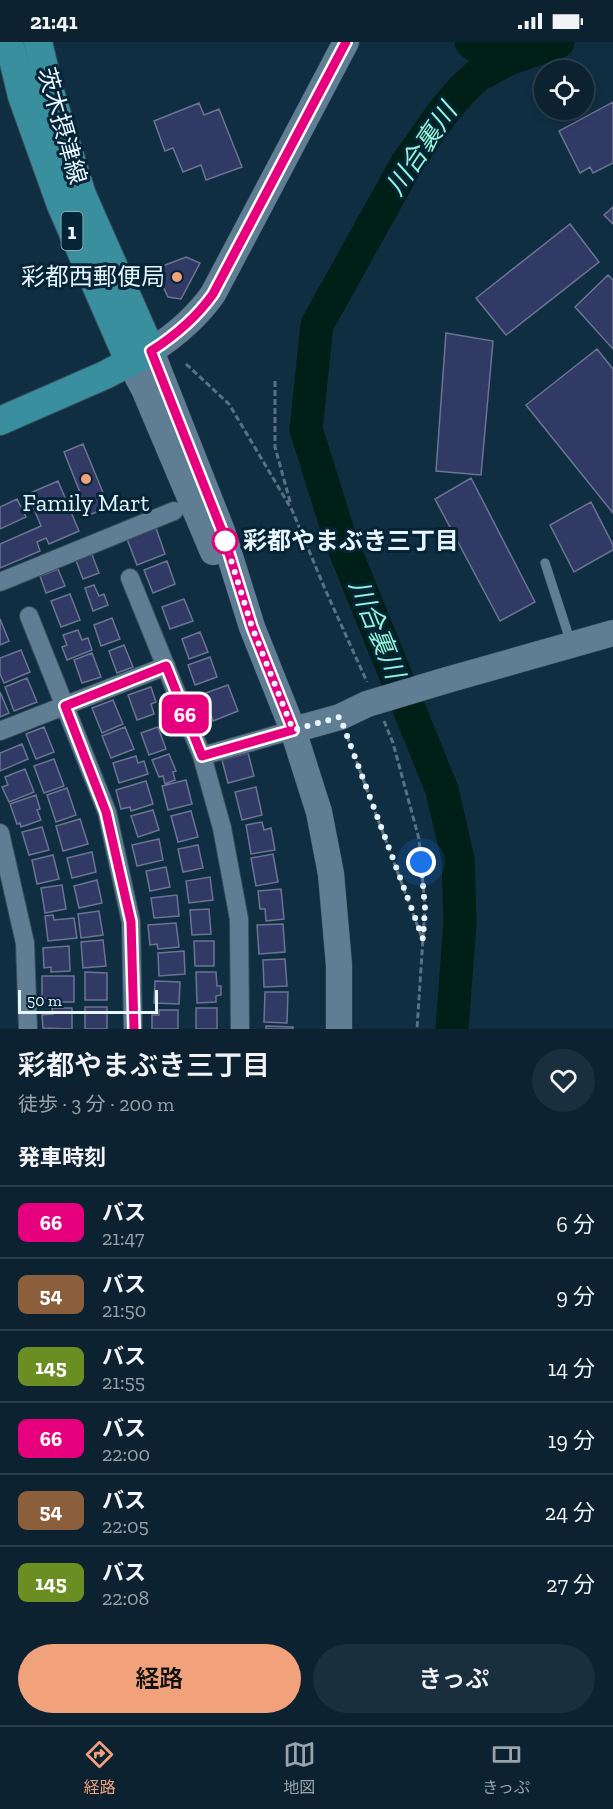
<!DOCTYPE html>
<html lang="ja">
<head>
<meta charset="utf-8">
<style>
  :root { --surface:#0c2231; --page:#1a2f3d; --text:#f1f3f6; --muted:#9aa4ab; --line:#2c3f4d; --accent:#f1a27b }
  body { margin:0; font-family:"Zilla Slab","Noto Sans JP",serif; background:var(--page); color:var(--text); height:100vh; display:flex; flex-direction:column; font-size:22px; white-space:nowrap }
  * { box-sizing:border-box; margin:0 }
  p { font-size:20px; color:var(--muted) }
  .icon { flex:none; width:33px; height:33px; fill:none; stroke:currentColor; stroke-width:2; stroke-linecap:round; stroke-linejoin:round }
  .map { position:relative; height:987px; overflow:hidden }
  .details { display:flex; flex-direction:column; background:var(--surface); flex:1 }
  .details>* { flex:none }
  .badge { padding:0 12px; border-radius:9px; font-size:21px; line-height:39px }
  .fabs { position:absolute; left:534px; top:18px; display:grid; gap:12px }
  .fabs a { display:grid; place-items:center; width:60px; height:60px; border-radius:50%; background:var(--surface); box-shadow:0 3px 9px #0003,0 0 0 2px var(--line); font-size:30px }
  .scale { position:absolute; left:18px; bottom:15px; width:140px; box-sizing:border-box; padding-left:6px; border:3px solid #e7f5ff; border-top:0; font-size:16px; line-height:21px; white-space:nowrap; color:#e7f5ff; -webkit-text-stroke:4px #052436; paint-order:stroke }
  .you { position:absolute; width:30px; height:30px; margin:-15px; border:4px solid #fff; border-radius:50%; background:#1a73e8; box-shadow:0 0 0 9px #1a73e833 }
  .map>.badge { position:absolute; translate:-50% -50%; box-shadow:0 0 0 3px #fff }
  h2 { padding:0 18px; font-size:22px; line-height:54px }
  .round { display:grid; place-items:center; flex:none; width:63px; height:63px; border-radius:32px; background:var(--page) }
  .head { display:flex; align-items:center; justify-content:space-between; height:102px; padding:0 18px }
  h1 { font-size:28px; font-weight:600; line-height:45px }
  .action { display:flex; gap:12px; margin-top:auto; padding:12px 18px }
  .action a { flex:1; height:69px; border-radius:36px; background:var(--accent); color:#111; font-size:24px; font-weight:600; line-height:69px; text-align:center }
  .action a+a { background:var(--page); color:var(--text) }
  ul { padding:0; list-style:none }
  li { display:flex; align-items:center; gap:18px; height:72px; padding:0 18px; border-top:2px solid var(--line) }
  li div { flex:1 }
  li b { display:block; font-size:22px }
  li em { font-style:normal }
  li .badge { min-width:66px; font-weight:700; text-align:center }
  .status { display:flex; justify-content:space-between; align-items:center; height:42px; padding:0 30px; background:var(--surface); direction:ltr }
  .status svg { height:16px; fill:currentColor }
  .menu { display:flex; justify-content:space-around; align-items:center; height:84px; border-top:2px solid var(--line); background:var(--surface); font-size:16px; color:var(--muted) }
  .menu a { display:grid; justify-items:center; gap:3px }
  .menu .selected { color:var(--accent) }
  .map>svg:first-child { display:block }
  .lines { fill:none; stroke-linecap:round; stroke-linejoin:round }
  .river { stroke:#001f16; stroke-width:33 }
  .building { fill:#303a64; stroke:#6b7493; stroke-width:1.5 }
  .lane-casing { stroke:#374c5b; stroke-width:10 }
  .street-casing { stroke:#374c5b; stroke-width:20 }
  .secondary-casing { stroke:#374c5b; stroke-width:27 }
  .primary-casing { stroke:#374c5b; stroke-width:30 }
  .path { stroke:#597282; stroke-width:3; stroke-dasharray:6 3; stroke-linecap:butt }
  .lane { stroke:#5f7e94; stroke-width:9 }
  .street { stroke:#5f7e94; stroke-width:18 }
  .secondary { stroke:#5f7e94; stroke-width:26 }
  .primary { stroke:#3a8f9f; stroke-width:28 }
  .secondary-bridge-casing { stroke:#374c5b; stroke-width:27; stroke-linecap:butt }
  .secondary-bridge { stroke:#5f7e94; stroke-width:26 }
  .line-casing { stroke:#fff; stroke-width:14 }
  .line { stroke:#e6007e; stroke-width:9 }
  .walk { stroke:#e7f5ff; stroke-width:6; stroke-dasharray:0 10.8 }
  .poi-dot { fill:#f1a27b; stroke:#052436; stroke-width:2 }
  .stop-dot { fill:#fff; stroke:#e6007e; stroke-width:3 }
  .labels { text-anchor:middle; stroke-width:6; stroke-linejoin:round; paint-order:stroke }
  .shield { fill:#052436; stroke:#a3b6c3; stroke-width:1.5 }
  .shield-label { font-size:22px; font-weight:bold; fill:#e7f5ff }
  .street-label { font-size:24px; fill:#e7f5ff; stroke:#052436 }
  .poi-label { font-size:24px; fill:#e7f5ff; stroke:#052436; text-anchor:end }
  .stop-label { font-size:24px; font-weight:bold; fill:#e7f5ff; stroke:#052436; text-anchor:start }
  .water-label { font-size:26px; font-style:italic; fill:#92f6d7; stroke:#052436 }
</style>
</head>
<body>
<div class="status"><b>21:41</b><svg viewBox="0 0 49 12"><path d="M0 12V9h3v3zM5 12V6h3v6zM10 12V3h3v9zM15 12V0h3v12zM26 1h20v11H26zM47 4h2v5h-2z"/></svg></div>
<div class="map">
<svg width="613" height="987" viewBox="0 0 613 987">
  <rect width="100%" height="100%" fill="#102e41"/>
  <g class="lines">
    <path class="river" d="M471,0L486,11L506,18
      M452,987L460,880L458,817L442,748L340,496L306,387L317,283L407,121L444,69L461,49L477,34L506,18L558,0"/>
  </g>
  <path class="building" d="M613,60V121L593,131L590,125L580,131L559,89Z
    M199,61L204,73L219,67L242,125L206,138L201,123L183,130L173,106L165,109L154,79Z
    M613,165V182L604,173Z
    M570,182L599,220L506,293L476,256Z
    M186,215L200,221L181,257L168,255L155,227Z
    M608,233L613,238V307L575,265Z
    M446,291L493,299L481,433L436,429Z
    M597,307L613,327V471L526,363Z
    M83,402L109,465L89,473L64,410Z
    M471,436L535,560L500,579L435,457Z
    M58,439L79,489L49,502L46,496L37,500L40,509L0,526V502L41,484L28,452Z
    M17,457L26,475L0,487V465Z
    M591,460L613,503V508L574,530L550,483Z
    M156,486L165,512L137,523L127,497Z
    M91,510L99,531L83,537L75,516Z
    M167,519L175,542L153,551L144,528Z
    M58,527L65,544L46,551L40,534Z
    M94,543L99,554L104,552L108,563L93,569L85,546Z
    M70,552L80,578L61,585L51,559Z
    M184,557L193,579L170,587L162,565Z
    M112,576L120,597L101,604L94,583Z
    M0,577L9,599L0,603Z
    M78,588L82,598L88,596L92,608L67,618L62,605L67,603L63,593Z
    M200,590L208,610L189,617L182,597Z
    M124,603L133,625L117,631L109,609Z
    M21,608L30,630L4,641L0,632V616Z
    M92,611L101,635L82,641L74,618Z
    M210,615L217,635L195,643L188,623Z
    M27,636L37,660L14,669L5,645Z
    M228,643L238,669L213,679L203,652Z
    M151,645L156,660L151,662L154,672L137,678L128,653Z
    M0,650L9,671L0,675Z
    M113,658L123,682L102,691L92,666Z
    M44,685L54,710L36,717L26,692Z
    M125,685L134,707L111,716L102,694Z
    M158,685L166,707L149,713L141,691Z
    M22,702L28,717L0,729V711Z
    M248,711L254,734L228,741L222,718Z
    M169,712L176,729L173,730L175,738L165,742L163,734L159,735L152,718Z
    M136,714L138,721L144,719L148,732L119,741L113,721Z
    M54,717L64,744L44,751L34,724Z
    M25,727L34,750L9,760L2,745L8,743L5,735Z
    M186,738L192,762L168,768L162,744Z
    M146,739L153,762L131,769L130,765L121,767L116,748Z
    M256,745L262,773L242,778L235,750Z
    M67,746L76,773L56,780L47,753Z
    M36,753L40,767L37,768L41,778L21,785L20,781L17,782L10,762Z
    M153,768L159,788L138,795L131,774Z
    M191,769L198,795L178,800L171,774Z
    M80,777L88,802L63,809L56,784Z
    M262,780L264,788L271,786L275,808L251,812L246,783Z
    M42,785L49,808L29,813L22,790Z
    M159,797L163,818L137,824L132,803Z
    M198,803L203,826L183,830L178,807Z
    M92,810L96,830L72,836L67,816Z
    M273,812L278,840L256,844L251,816Z
    M53,813L59,837L37,842L32,818Z
    M166,825L170,845L150,849L146,829Z
    M210,835L213,858L189,861L186,839Z
    M97,838L102,861L79,866L74,844Z
    M62,843L66,867L45,871L41,846Z
    M281,847L284,877L266,879L265,867H260L258,849Z
    M177,853L179,874L154,876L151,856Z
    M209,867L211,892L192,893L190,868Z
    M99,869L103,893L81,896L78,872Z
    M53,873L54,878L74,876L77,896L48,899L45,874Z
    M176,881L179,905L158,907L157,902L150,903L148,883Z
    M283,882L285,910L259,912L257,883Z
    M103,898L106,924L83,926L81,900Z
    M194,899H214V924H195Z
    M69,904L70,929L51,930V925L44,926L43,906Z
    M184,909L185,932L159,934L158,911Z
    M285,917L287,944L264,945L263,918Z
    M85,930L107,931V958H85Z
    M196,930H216L217,944H221V953L216,954V960L197,961Z
    M42,934H74V960H50V956H42Z
    M155,939L180,940L179,962L154,961Z
    M265,950H288L287,981L264,980Z
    M85,965H107V987H85Z
    M52,966H72V987L43,986L42,973L53,972Z
    M196,966H217V987H196Z
    M159,968H178V987H152V973H159Z
    M266,984L293,985V987H266Z"/>
  <g class="lines">
    <defs>
      <path id="lane" d="M545,521L571,601"/>
      <path id="street" d="M130,536L202,714L222,786L239,877L240,987
        M0,540L174,469
        M29,574L107,770L131,880L133,987
        M0,689L166,624
        M202,714L293,688
        M0,791L25,901L28,987"/>
      <path id="secondary" d="M130,321L144,347L213,510
        M447,638L613,591
        M293,688L340,675L367,662
        M339,987V923L331,832L319,770L293,688L252,585L222,489L151,309C176,293 196,276 213,252L346,0"/>
      <path id="primary" d="M9,0L22,54L61,163L130,321
        M0,379L105,333L151,309L82,153L49,47L38,0"/>
    </defs>
    <use href="#lane" class="lane-casing"/>
    <use href="#street" class="street-casing"/>
    <use href="#secondary" class="secondary-casing"/>
    <use href="#primary" class="primary-casing"/>
    <path class="path" d="M186,322L229,362L292,468L325,547L367,640
      M275,339V405L291,463
      M384,679L393,701L419,797L425,865L417,987
      M347,694L422,896"/>
    <use href="#lane" class="lane"/>
    <use href="#street" class="street"/>
    <use href="#secondary" class="secondary"/>
    <use href="#primary" class="primary"/>
    <defs>
      <path id="secondary-bridge" d="M367,662L447,638"/>
    </defs>
    <use href="#secondary-bridge" class="secondary-bridge-casing"/>
    <use href="#secondary-bridge" class="secondary-bridge"/>
  </g>
  <g class="lines">
    <defs>
      <path id="line" d="M134,987L131,880L106,770L65,664L166,624L202,714L293,688L252,585L222,489L151,309C176,293 196,276 213,252L346,0"/>
    </defs>
    <use href="#line" class="line-casing"/>
    <use href="#line" class="line"/>
    <path class="walk" d="M225,499L252,585L293,688L340,675L423,897L425,866L421,820"/>
  </g>
  <g class="poi-dot">
    <circle cx="177" cy="235" r="6"/>
    <circle cx="86" cy="437" r="6"/>
  </g>
  <circle class="stop-dot" cx="225" cy="499" r="12"/>
  <g class="labels">
    <rect class="shield" x="61.5" y="170" width="21" height="38" rx="4.5"/>
    <g class="shield-label">
      <text x="72" y="197">1</text>
    </g>
    <g class="street-label">
      <text transform="translate(62 84) rotate(74)" y="8">茨木摂津線</text>
    </g>
    <g class="poi-label">
      <text x="165" y="243">彩都西郵便局</text>
      <text x="86" y="469" text-anchor="middle">Family Mart</text>
    </g>
    <g class="stop-label">
      <text x="243" y="507">彩都やまぶき三丁目</text>
    </g>
    <g class="water-label">
      <text transform="translate(421 107) rotate(-56)" y="9">川合裏川</text>
      <text transform="translate(377 587) rotate(68)" y="9">川合裏川</text>
    </g>
  </g>
</svg>
<div class="fabs">
<a><svg class="icon" aria-label="locate" viewBox="0 0 24 24"><circle cx="12" cy="12" r="6"/><path d="M12 2v4M12 18v4M2 12h4M18 12h4"/></svg></a>
</div>
<div class="scale">50 m</div>
<div class="you" style="left:421px;top:820px"></div>
<b class="badge" style="left:185px;top:672px;background:#e6007e;color:#fff">66</b>
</div>
<section class="details">
<div class="head"><div><h1>彩都やまぶき三丁目</h1><p>徒歩 · 3 分 · 200 m</p></div><a class="round"><svg class="icon" aria-label="heart" viewBox="0 0 24 24"><path d="M12 20l-8-8c-3-5 5-10 8-4 3-6 11-1 8 4z"/></svg></a></div>
<h2>発車時刻</h2>
<ul>
<li><span class="badge" style="background:#e6007e;color:#fff">66</span><div><b>バス</b><p>21:47</p></div><em>6 分</em></li>
<li><span class="badge" style="background:#8b5e3c;color:#fff">54</span><div><b>バス</b><p>21:50</p></div><em>9 分</em></li>
<li><span class="badge" style="background:#6b8e23;color:#fff">145</span><div><b>バス</b><p>21:55</p></div><em>14 分</em></li>
<li><span class="badge" style="background:#e6007e;color:#fff">66</span><div><b>バス</b><p>22:00</p></div><em>19 分</em></li>
<li><span class="badge" style="background:#8b5e3c;color:#fff">54</span><div><b>バス</b><p>22:05</p></div><em>24 分</em></li>
<li><span class="badge" style="background:#6b8e23;color:#fff">145</span><div><b>バス</b><p>22:08</p></div><em>27 分</em></li>
</ul>
<div class="action"><a>経路</a><a>きっぷ</a></div>
</section>
<nav class="menu">
<a class="selected"><svg class="icon" aria-label="directions" viewBox="0 0 24 24"><path d="M12 3l9 9-9 9-9-9zM9 14v-3h6M13 9l2 2-2 2"/></svg>経路</a>
<a><svg class="icon" aria-label="map" viewBox="0 0 24 24"><path d="M3 6l6-2 6 2 6-2v14l-6 2-6-2-6 2zM9 4v14M15 6v14"/></svg>地図</a>
<a><svg class="icon" aria-label="tickets" viewBox="0 0 24 24"><path d="M3 7h18v10H3zM15 7v10"/></svg>きっぷ</a>
</nav>
</body>
</html>
